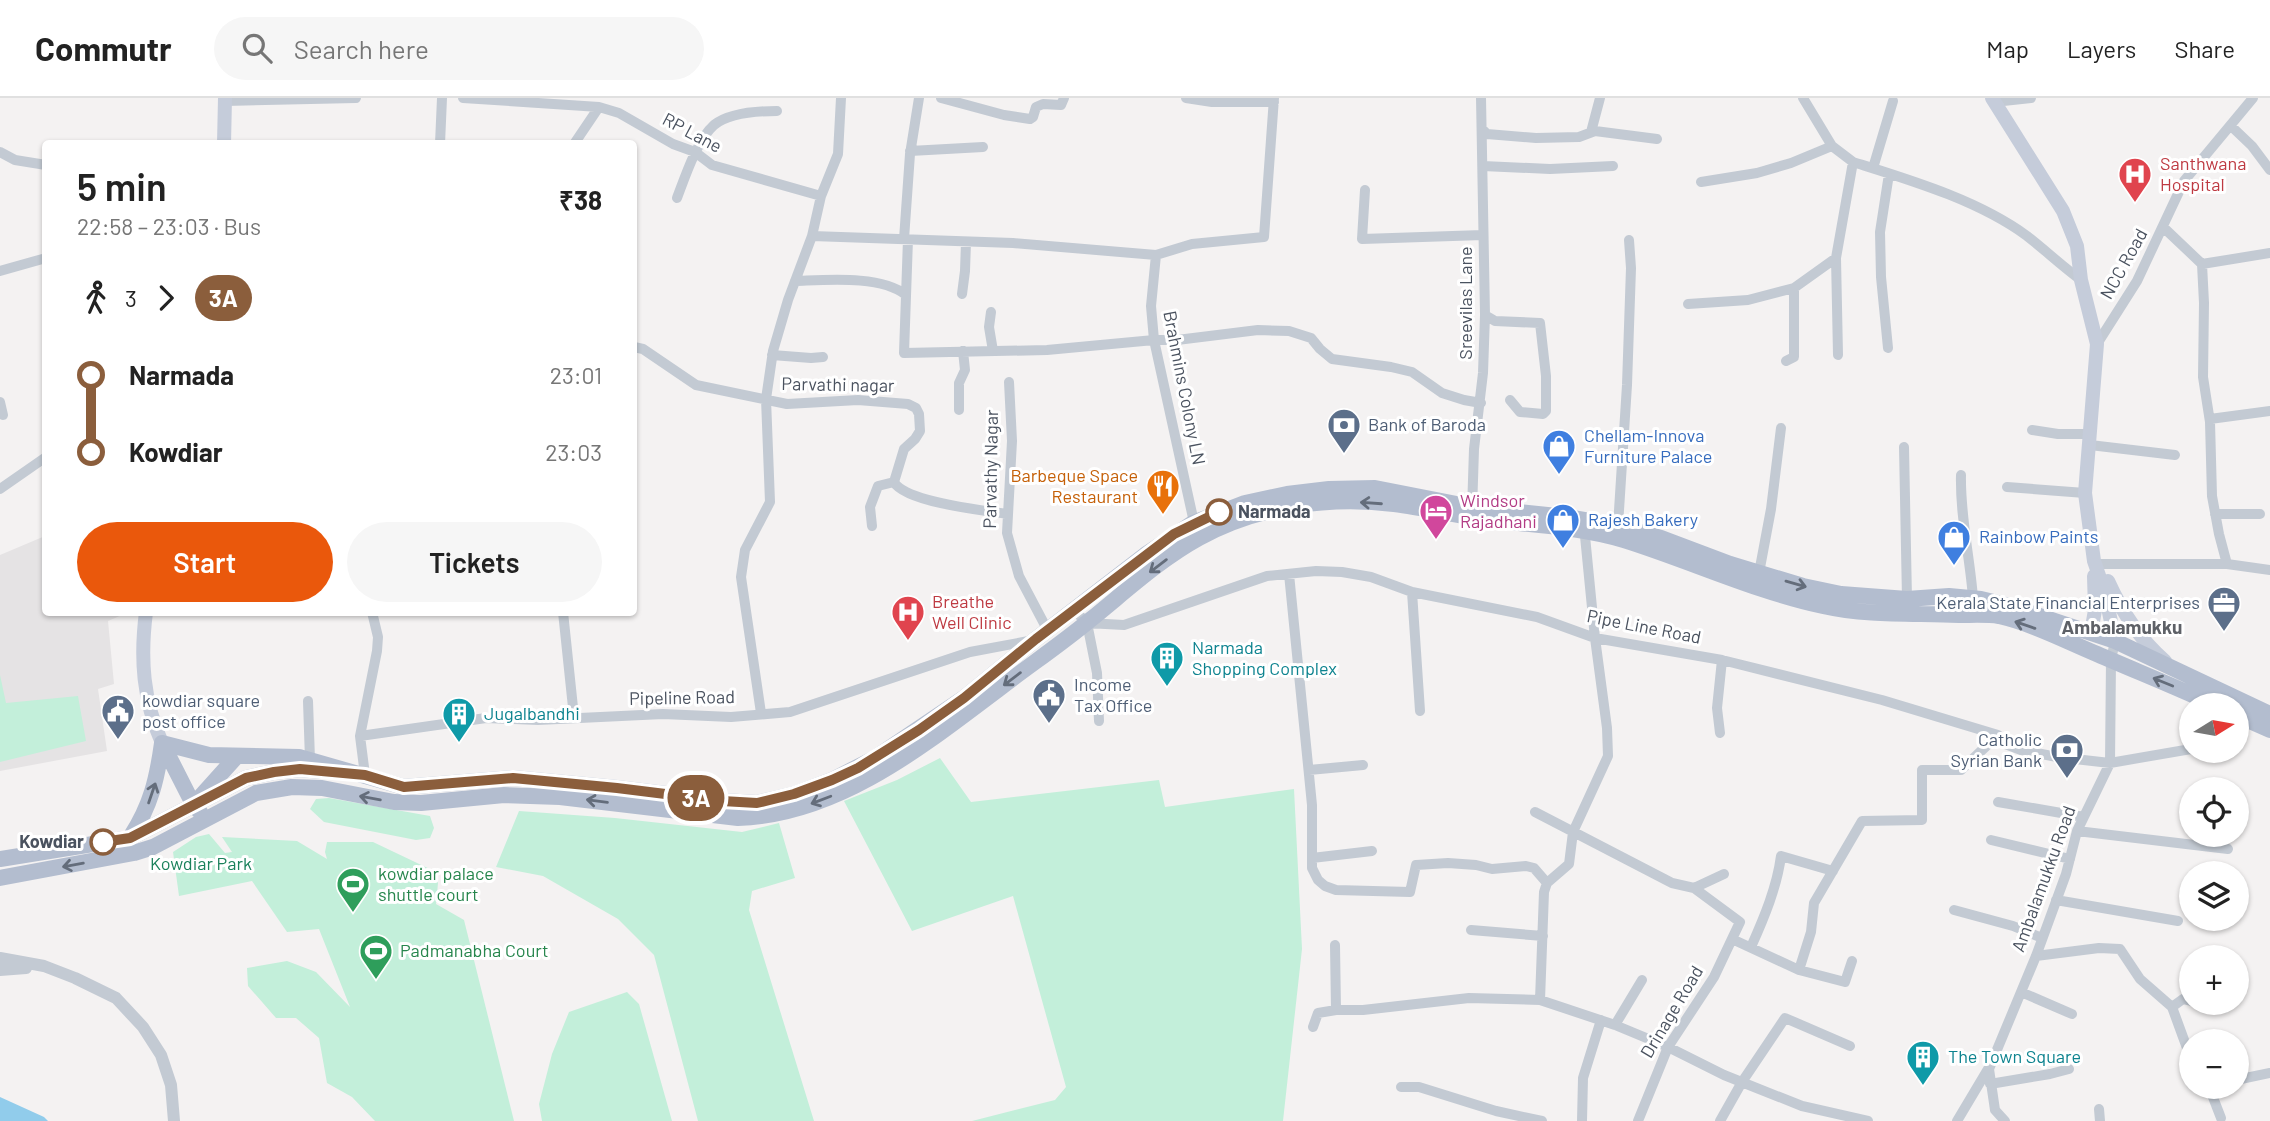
<!DOCTYPE html>
<html lang="en">
<head>
<meta charset="utf-8">
<style>
  :root { --surface:#fff; --page:#f6f6f6; --text:#222; --muted:#767676; --line:#e0e0e0; --accent:#ea580c }
  body { margin:0; font-family:Barlow,sans-serif; background:var(--page); color:var(--text); height:100vh; display:flex; flex-direction:column; font-size:26px; white-space:nowrap }
  * { box-sizing:border-box; margin:0 }
  p { font-size:23px; color:var(--muted) }
  .icon { flex:none; width:38px; height:38px; fill:none; stroke:currentColor; stroke-width:2; stroke-linecap:round; stroke-linejoin:round }
  .map { position:relative; flex:1; overflow:hidden }
  .details { position:absolute; left:42px; top:42px; width:595px; height:476px; display:flex; flex-direction:column; background:var(--surface); border-radius:7px; box-shadow:0 2px 5px #0004 }
  .details>* { flex:none }
  .badge { padding:0 14px; border-radius:23px; font-size:24px; line-height:46px }
  .needle { width:46px; rotate:79deg }
  .controls { position:absolute; left:2179px; top:595px; display:grid; gap:14px }
  .controls a { display:grid; place-items:center; width:70px; height:70px; border-radius:50%; background:var(--surface); box-shadow:0 2px 5px #0004; font-size:35px }
  .map>.badge { position:absolute; translate:-50% -50%; box-shadow:0 0 0 4px #fff }
  .legs { display:flex; align-items:center; gap:10px; height:77px; padding:0 35px; font-size:23px }
  .legs p { margin-inline-start:auto }
  .head { display:flex; align-items:center; justify-content:space-between; height:119px; padding:0 35px }
  h1 { font-size:38px; font-weight:600; line-height:52px }
  .primary-button { display:flex; gap:14px; margin-top:auto; padding:14px 35px }
  .primary-button a { flex:1; height:80px; border-radius:42px; background:var(--accent); color:#fff; font-size:28px; font-weight:600; line-height:80px; text-align:center }
  .primary-button a+a { background:var(--page); color:var(--text) }
  ul { padding:0 35px; list-style:none }
  li { display:flex; align-items:center; gap:24px; height:77px; font-size:26px }
  li i { display:grid; place-items:center; width:10px; height:100%; margin:0 9px; background:currentColor }
  li i::after { content:''; width:18px; height:18px; margin:-9px; border:5px solid; border-radius:50%; background:var(--surface) }
  li p { margin-inline-start:auto }
  li:first-child i { background:linear-gradient(#0000 50%,currentColor 0) }
  li:last-child i { background:linear-gradient(currentColor 50%,#0000 0) }
  header { display:flex; align-items:center; gap:42px; box-sizing:border-box; height:98px; padding:0 35px; background:var(--surface); border-bottom:2px solid var(--line) }
  header strong { font-size:33px }
  nav { display:flex; gap:38px; margin-inline-start:auto; font-size:24px }
  .search { width:490px; height:63px; background:var(--page); display:flex; align-items:center; gap:18px; box-sizing:border-box; padding:0 24px; border-radius:38px; color:var(--muted); font-size:26px }
  .map>svg:first-child { display:block }
  .education { fill:#e5e3e4 }
  .green { fill:#c3efda }
  .water { fill:#91cceb }
  .lines { fill:none; stroke-linecap:round; stroke-linejoin:round }
  .minor { stroke:#c3cad3; stroke-width:10 }
  .tertiary { stroke:#c3cad3; stroke-width:12 }
  .secondary { stroke:#c5ccda; stroke-width:14 }
  .primary { stroke:#b3bdcf; stroke-width:16 }
  .oneway { stroke:#646d7b }
  .line-1-casing { stroke:#fff; stroke-width:16 }
  .line-1 { stroke:#8b5e3c; stroke-width:10 }
  .stop-1-dot { fill:#fff; stroke:#8b5e3c; stroke-width:3.5 }
  .labels { text-anchor:middle; stroke-width:6; stroke-linejoin:round; paint-order:stroke }
  .street-label { font-size:18px; fill:#4a525f; stroke:#fff }
  .health-label { font-size:18px; fill:#be3a42; stroke:#fff; text-anchor:start }
  .service-label { font-size:18px; fill:#4e5e75; stroke:#fff; text-anchor:start }
  .shop-label { font-size:18px; fill:#366cbe; stroke:#fff; text-anchor:start }
  .food-label { font-size:18px; fill:#c56008; stroke:#fff; text-anchor:end }
  .hotel-label { font-size:18px; fill:#b23c85; stroke:#fff; text-anchor:start }
  .stop-label { font-size:18px; font-weight:bold; fill:#4a525f; stroke:#fff; text-anchor:start }
  .culture-label { font-size:18px; fill:#0d838f; stroke:#fff; text-anchor:start }
  .park-label { font-size:18px; fill:#1a815b; stroke:#fff }
  .leisure-label { font-size:18px; fill:#27864d; stroke:#fff; text-anchor:start }
  .neighbourhood-label { font-size:19px; font-weight:bold; fill:#5e6167; stroke:#fff }
</style>
</head>
<body>
<header>
<strong>Commutr</strong>
<div class="search"><svg class="icon" aria-label="search" viewBox="0 0 24 24"><circle cx="10" cy="10" r="6"/><path d="M15 15l6 6"/></svg>Search here</div>
<nav><a>Map</a><a>Layers</a><a>Share</a></nav>
</header>
<div class="map">
<svg width="2270" height="1023" viewBox="0 0 2270 1023">
  <rect width="100%" height="100%" fill="#f4f2f2"/>
  <path class="education" d="M45,438L46,514L122,515V517L108,523L114,586L98,591L107,653L0,673V457Z"/>
  <path class="green" d="M0,577L6,605L78,598L86,643L0,664Z
    M940,660L971,704L1159,682L1165,709L1294,691L1302,851L1283,1023H972L1055,1002L1066,989L1013,798L912,833L844,703L897,682Z
    M329,700L430,718L434,730L430,740L416,742L324,724L310,711L316,701Z
    M519,713L615,720L742,734L779,725L795,780L752,793L749,812L814,1023H698L654,857L618,821L543,778L496,769Z
    M209,736L225,755L232,754L222,739L297,743L327,761L325,754L327,744H373L436,774L438,785L436,806L464,822L514,1023H375L352,999L327,985L319,940L296,920H276L248,888L247,870L287,863L316,874L350,909L319,831L287,834L252,783L179,798L173,754L196,739Z
    M627,894L639,906L672,1023H542L539,1006L552,956L569,914Z"/>
  <path class="water" d="M0,999L44,1019L48,1023H0Z"/>
  <g class="lines">
    <path class="minor" d="M463,0L599,9L619,15L673,46L695,54L712,67L821,98
      M941,0L1004,17L1030,21L1033,19L1036,9L1043,6L1061,7L1064,0
      M1186,0L1212,4H1274
      M1803,0L1832,48L1853,64C1910,82 1978,102 2027,138C2045,152 2062,168 2081,182
      M225,3L356,0
      M1994,4L2031,0
      M2231,28L2252,48L2270,72
      M1482,31L1487,36L1536,40L1579,39L1595,33L1657,41
      M1591,34L1600,0
      M440,46L442,0
      M574,46L599,9
      M910,53L983,49
      M0,54L15,62L46,67
      M1483,68L1550,71L1613,68
      M1873,70L1893,3
      M1701,84L1757,75L1791,65L1832,48
      M1365,92L1362,141L1483,137
      M677,100C685,79 697,42 714,27C729,15 759,13 777,13
      M812,138L1013,145L1156,157
      M904,141L910,56L919,0
      M908,141L904,255L1047,252L1154,242H1177L1258,232L1289,233L1311,240L1320,251L1332,261L1391,269L1412,274L1442,295L1464,302L1481,305
      M2202,166L2270,155
      M0,173L46,160
      M795,183C827,182 881,177 906,197
      M962,196L965,173L966,144
      M1688,206L1748,202L1794,190
      M991,214L989,229L993,253
      M1485,217L1495,223L1540,225L1546,278V313L1543,316L1520,314L1510,302
      M2097,246L2137,183L2184,83L2253,0
      M634,249L643,251L696,287L787,306L858,302L908,306L916,310L919,316L920,333L915,341L904,351L894,384C905,404 985,413 1008,416
      M1888,250L1881,179L1880,134L1889,76
      M772,257L811,260L823,259
      M1838,257L1836,160L1853,64
      M1786,263L1794,259V190L1836,160
      M1009,284L1012,343L1007,435L1019,478L1048,533
      M0,304L3,317
      M959,312V285L965,272L963,253
      M2210,321L2270,313
      M2032,332L2058,336H2091
      M2090,347L2175,357
      M1904,349L1907,501
      M1961,377C1960,419 1970,459 1973,500
      M2007,389L2085,395
      M0,391L46,359
      M1472,413L1474,351L1483,275L1485,217L1481,0
      M2215,416H2260
      M872,428L870,409L878,388L894,384
      M1618,428L1627,287L1631,170L1629,142
      M1195,429L1154,242L1151,208L1156,157L1192,146L1264,139L1274,0
      M2100,466H2227L2219,436L2212,398L2210,324L2203,279L2204,205L2202,166L2163,129
      M2227,466L2270,472
      M1759,475L1771,411L1781,330
      M1289,476L1312,707V770L1318,782L1325,788L1336,792L1410,794L1416,767L1448,765L1476,767L1492,771L1526,768L1534,770L1547,785
      M1412,494L1420,613
      M1075,513L1087,525L1097,575L1099,623
      M563,514L574,619
      M1087,525L1124,527L1267,478L1316,473L1342,474L1371,479L1412,494L1537,519L1595,540L1722,562L1882,602L1998,637L2000,644L2021,652L2057,659L2110,665L2191,651
      M308,603L310,662
      M761,615L741,479L745,452L770,404L766,301L773,253L788,202L812,138L821,98L838,56L841,0
      M1720,635L1717,610L1722,562
      M360,638L486,620L538,622L663,616L731,619L790,614L970,554L1034,542
      M1309,672L1363,667
      M365,677L360,638L377,553L378,539L372,514
      M1998,704L2084,719
      M1535,714L1672,785L1694,790L1740,824L1714,879L1668,949L1638,1023
      M2077,733L2228,751
      M1991,742L2070,761
      M1312,760L1372,753
      M1694,790L1724,776
      M2056,802L2178,823
      M1954,812L2013,828L2042,840
      M1471,832L1543,838
      M1732,841L1799,872L1845,884L1852,863
      M1335,847L1336,912
      M1751,849C1764,820 1777,789 1781,758L1833,773
      M2036,858L2099,850L2120,851L2140,881L2172,909L2191,961
      M1799,872L1811,834L1814,805L1862,723L1922,722V672H1961L1998,637
      M2021,894L2072,916
      M1540,902L1544,794L1547,785L1569,766L1573,734L1608,658L1607,630L1595,540L1584,428
      M2199,905L2224,910
      M2172,909L2183,901L2191,903
      M1615,927L1642,882
      M1313,929L1318,915L1336,912H1363L1469,900L1540,902L1615,927L1668,949L1724,977L1802,1008L1868,1023
      M2236,982L2270,975
      M1990,986L2050,976L2069,971
      M1401,989H1419L1496,1013L1542,1023
      M2209,989L2221,1020
      M2099,1011L2100,1023
      M1582,1023L1583,980L1601,922
      M1720,1023L1742,984L1785,920L1850,948
      M1957,1023L1988,971
      M2005,1023L1995,1012L1989,971L2036,858L2066,776L2077,733L2110,665L2111,562L2115,543"/>
    <path class="tertiary" d="M0,860L44,868L75,880L116,900L143,929L161,957L171,987L174,1023
      M0,872L26,870"/>
    <path class="secondary" d="M1992,0L2063,113L2077,148L2081,182L2097,246L2085,395L2094,463L2105,495L2115,543
      M224,46L225,0
      M2108,483C2122,514 2139,541 2165,563
      M146,514C140,561 143,602 162,645
      M2091,535L2095,512L2094,478"/>
    <path class="primary" d="M2236,617L2270,632
      M162,645L209,657L299,659L404,689L513,680L617,690L722,703L757,705L795,696L832,682L875,660L964,600L1036,541L1145,457L1193,425L1245,405L1287,396L1329,391L1375,390L1472,409L1567,419L1618,428L1661,440L1730,466L1803,488L1841,496L1907,501L1949,498L1981,501L2010,508L2115,543L2270,616
      M162,645L193,706L200,714
      M201,698L237,658
      M131,738C151,707 157,681 162,645
      M0,761L130,740L246,680L274,674L300,671L321,673
      M0,780L134,755L153,749L256,695L292,689L322,690L394,704L421,705L504,697L560,699L738,720C838,717 923,648 1000,590C1030,567 1061,546 1090,522C1125,494 1159,462 1199,440C1257,408 1328,398 1394,406C1426,410 1457,418 1489,422C1534,427 1581,429 1624,442C1691,463 1754,493 1823,508C1867,518 1914,515 1959,517C1972,517 1987,516 1999,518C2031,525 2066,543 2097,556C2136,573 2176,589 2215,607"/>
  </g>
  <defs><path id="oneway-shaft" d="M-6 0H5M1.5-3L5.5 0L1.5 3" fill="none" stroke-width="1.6" stroke-linecap="round" stroke-linejoin="round" transform="scale(1.75)"/></defs>
  <g class="oneway">
    <use href="#oneway-shaft" transform="translate(1371 405) rotate(-176)"/>
    <use href="#oneway-shaft" transform="translate(1158 468) rotate(143)"/>
    <use href="#oneway-shaft" transform="translate(1796 486) rotate(16)"/>
    <use href="#oneway-shaft" transform="translate(2025 527) rotate(-161)"/>
    <use href="#oneway-shaft" transform="translate(1012 581) rotate(143)"/>
    <use href="#oneway-shaft" transform="translate(2163 584) rotate(-158)"/>
    <use href="#oneway-shaft" transform="translate(152 695) rotate(-71)"/>
    <use href="#oneway-shaft" transform="translate(370 700) rotate(-170)"/>
    <use href="#oneway-shaft" transform="translate(821 702) rotate(159)"/>
    <use href="#oneway-shaft" transform="translate(597 703) rotate(-173)"/>
    <use href="#oneway-shaft" transform="translate(73 767) rotate(170)"/>
  </g>
  <g class="lines">
    <defs>
      <path id="line-1" d="M103,744L130,740L246,680L274,674L300,671L365,677L404,689L513,680L617,690L722,703L757,705L794,696L832,682L858,670L919,632L964,600L1036,541L1174,436L1219,414"/>
    </defs>
    <use href="#line-1" class="line-1-casing"/>
    <use href="#line-1" class="line-1"/>
  </g>
  <defs>
    <symbol id="hospital-pin" viewBox="-11 -11 22 30"><path d="M0 17L-7.5 6A9.5 9.5 0 1 1 7.5 6Z" fill="#e0444e" stroke="#fff"/><path d="M-5-5h3v3.5h4V-5h3V5h-3V1.5h-4V5h-3Z" fill="#fff"/></symbol>
    <symbol id="bank-pin" viewBox="-11 -11 22 30"><path d="M0 17L-7.5 6A9.5 9.5 0 1 1 7.5 6Z" fill="#5c6f8a" stroke="#fff"/><path d="M-6-4H6V4H-6ZM0-2.3a2.3 2.3 0 1 0 0 4.6a2.3 2.3 0 1 0 0-4.6Z" fill="#fff"/></symbol>
    <symbol id="shop-pin" viewBox="-11 -11 22 30"><path d="M0 17L-7.5 6A9.5 9.5 0 1 1 7.5 6Z" fill="#3f7fe0" stroke="#fff"/><path d="M-5-2.5h2.3a2.7 3.5 0 0 1 5.4 0H5L5.5 6h-11ZM-1.5-2.5h3a1.5 2.3 0 0 0-3 0Z" fill="#fff"/></symbol>
    <symbol id="restaurant-pin" viewBox="-11 -11 22 30"><path d="M0 17L-7.5 6A9.5 9.5 0 1 1 7.5 6Z" fill="#e8710a" stroke="#fff"/><path d="M-5-6h1v4h1v-4h1v4h1v-4h1v5L-1.5 .5V6h-2V.5L-5-1ZM5-6V6H3V1.5H1.5Q1.5-4 5-6Z" fill="#fff"/></symbol>
    <symbol id="hotel-pin" viewBox="-11 -11 22 30"><path d="M0 17L-7.5 6A9.5 9.5 0 1 1 7.5 6Z" fill="#d1479c" stroke="#fff"/><path d="M-6-4.5h1.5V1H6V5H4.5V3h-9V5H-6ZM-4 0a1.8 1.8 0 1 1 3.6 0ZM.5 0V-2.5h3Q6-2.5 6 0Z" fill="#fff"/></symbol>
    <symbol id="office-pin" viewBox="-11 -11 22 30"><path d="M0 17L-7.5 6A9.5 9.5 0 1 1 7.5 6Z" fill="#5c6f8a" stroke="#fff"/><path d="M-6-3h4V-5.5h4V-3h4V5H-6ZM-1-4.5V-3h2v-1.5ZM-6 0V1H6V0Z" fill="#fff"/></symbol>
    <symbol id="building-pin" viewBox="-11 -11 22 30"><path d="M0 17L-7.5 6A9.5 9.5 0 1 1 7.5 6Z" fill="#0f9aa8" stroke="#fff"/><path d="M-4-6H4V6H1V3H-1V6H-4ZM-2.5-4.3h1.7v1.8h-1.7ZM.8-4.3h1.7v1.8H.8ZM-2.5-1h1.7V.8h-1.7ZM.8-1h1.7V.8H.8Z" fill="#fff"/></symbol>
    <symbol id="civic-pin" viewBox="-11 -11 22 30"><path d="M0 17L-7.5 6A9.5 9.5 0 1 1 7.5 6Z" fill="#5c6f8a" stroke="#fff"/><path d="M-.6-6.5H3V-4.5H.6V-3L4-1V1h2V6H-6V1h2V-1L-.6-3ZM-1.2 2.5V6h2.4V2.5Z" fill="#fff"/></symbol>
    <symbol id="stadium-pin" viewBox="-11 -11 22 30"><path d="M0 17L-7.5 6A9.5 9.5 0 1 1 7.5 6Z" fill="#2e9e5b" stroke="#fff"/><path d="M0-5a6.5 5 0 1 0 0 10a6.5 5 0 1 0 0-10ZM-3.5-1.8h7v3.6h-7Z" fill="#fff"/></symbol>
  </defs>
  <g fill-rule="evenodd">
    <use href="#hospital-pin" x="2116" y="57" width="38" height="52"/>
    <use href="#bank-pin" x="1325" y="308" width="38" height="52"/>
    <use href="#shop-pin" x="1540" y="329" width="38" height="52"/>
    <use href="#restaurant-pin" x="1144" y="369" width="38" height="52"/>
    <use href="#hotel-pin" x="1417" y="394" width="38" height="52"/>
    <use href="#shop-pin" x="1544" y="403" width="38" height="52"/>
    <use href="#shop-pin" x="1935" y="420" width="38" height="52"/>
    <use href="#office-pin" x="2205" y="486" width="38" height="52"/>
    <use href="#hospital-pin" x="889" y="495" width="38" height="52"/>
    <use href="#building-pin" x="1148" y="541" width="38" height="52"/>
    <use href="#civic-pin" x="1030" y="578" width="38" height="52"/>
    <use href="#civic-pin" x="99" y="594" width="38" height="52"/>
    <use href="#building-pin" x="440" y="597" width="38" height="52"/>
    <use href="#bank-pin" x="2048" y="633" width="38" height="52"/>
    <use href="#stadium-pin" x="334" y="767" width="38" height="52"/>
    <use href="#stadium-pin" x="357" y="834" width="38" height="52"/>
    <use href="#building-pin" x="1904" y="940" width="38" height="52"/>
  </g>
  <g class="stop-1-dot">
    <circle cx="1219" cy="414" r="12"/>
    <circle cx="103" cy="744" r="12"/>
  </g>
  <g class="labels">
    <g class="street-label">
      <text transform="translate(692 35) rotate(28)" y="6">RP Lane</text>
      <text transform="translate(2124 166) rotate(-61)" y="6">NCC Road</text>
      <text transform="translate(1466 205) rotate(-90)" y="6">Sreevilas Lane</text>
      <text transform="translate(838 287) rotate(1)" y="6">Parvathi nagar</text>
      <text transform="translate(1184 290) rotate(79)" y="6">Brahmins Colony LN</text>
      <text transform="translate(991 371) rotate(-89)" y="6">Parvathy Nagar</text>
      <text transform="translate(1644 529) rotate(11)" y="6">Pipe Line Road</text>
      <text transform="translate(682 600) rotate(-1)" y="6">Pipeline Road</text>
      <text transform="translate(2044 781) rotate(-70)" y="6">Ambalamukku Road</text>
      <text transform="translate(1672 914) rotate(-59)" y="6">Drinage Road</text>
    </g>
    <g class="health-label">
      <text x="2160" y="72">Santhwana<tspan x="2160" dy="21">Hospital</tspan></text>
      <text x="932" y="510">Breathe<tspan x="932" dy="21">Well Clinic</tspan></text>
    </g>
    <g class="service-label">
      <text x="1368" y="333">Bank of Baroda</text>
      <text x="2200" y="511" text-anchor="end">Kerala State Financial Enterprises</text>
      <text x="1074" y="593">Income<tspan x="1074" dy="21">Tax Office</tspan></text>
      <text x="142" y="609">kowdiar square<tspan x="142" dy="21">post office</tspan></text>
      <text x="2042" y="648" text-anchor="end">Catholic<tspan x="2042" dy="21">Syrian Bank</tspan></text>
    </g>
    <g class="shop-label">
      <text x="1584" y="344">Chellam-Innova<tspan x="1584" dy="21">Furniture Palace</tspan></text>
      <text x="1588" y="428">Rajesh Bakery</text>
      <text x="1979" y="445">Rainbow Paints</text>
    </g>
    <g class="food-label">
      <text x="1138" y="384">Barbeque Space<tspan x="1138" dy="21">Restaurant</tspan></text>
    </g>
    <g class="hotel-label">
      <text x="1460" y="409">Windsor<tspan x="1460" dy="21">Rajadhani</tspan></text>
    </g>
    <g class="stop-label">
      <text x="1238" y="420">Narmada</text>
      <text x="84" y="750" text-anchor="end">Kowdiar</text>
    </g>
    <g class="culture-label">
      <text x="1192" y="556">Narmada<tspan x="1192" dy="21">Shopping Complex</tspan></text>
      <text x="484" y="622">Jugalbandhi</text>
      <text x="1948" y="965">The Town Square</text>
    </g>
    <g class="park-label">
      <text x="201" y="772">Kowdiar Park</text>
    </g>
    <g class="leisure-label">
      <text x="378" y="782">kowdiar palace<tspan x="378" dy="21">shuttle court</tspan></text>
      <text x="400" y="859">Padmanabha Court</text>
    </g>
    <g class="neighbourhood-label">
      <text x="2122" y="536">Ambalamukku</text>
    </g>
  </g>
</svg>
<div class="controls">
<a><svg class="needle" viewBox="-14 -14 28 28"><path d="M0-13l5 13h-10z" fill="#e53935"/><path d="M0 13l5-13h-10z" fill="#767676"/></svg></a>
<a><svg class="icon" aria-label="locate" viewBox="0 0 24 24"><circle cx="12" cy="12" r="6"/><path d="M12 2v4M12 18v4M2 12h4M18 12h4"/></svg></a>
<a><svg class="icon" aria-label="layers" viewBox="0 0 24 24"><path d="M12 4l9 5-9 5-9-5zM3 14l9 5 9-5"/></svg></a>
<a>+</a>
<a>−</a>
</div>
<b class="badge" style="left:696px;top:700px;background:#8b5e3c;color:#fff">3A</b>
<section class="details">
<div class="head"><div><h1>5 min</h1><p>22:58 – 23:03 · Bus</p></div><b>₹38</b></div>
<div class="legs"><svg class="icon" aria-label="walk" viewBox="0 0 24 24"><circle cx="13" cy="4" r="2"/><path d="M13 8l-2 6 4 7M11 14l-3 7M7 12l3-4h3l4 4"/></svg>3<svg class="icon" aria-label="forward" viewBox="0 0 24 24"><path d="M9 5l7 7-7 7"/></svg><b class="badge" style="background:#8b5e3c;color:#fff">3A</b></div>
<ul>
<li><i style="color:#8b5e3c"></i><b>Narmada</b><p>23:01</p></li>
<li><i style="color:#8b5e3c"></i><b>Kowdiar</b><p>23:03</p></li>
</ul>
<div class="primary-button"><a>Start</a><a>Tickets</a></div>
</section>
</div>
</body>
</html>
